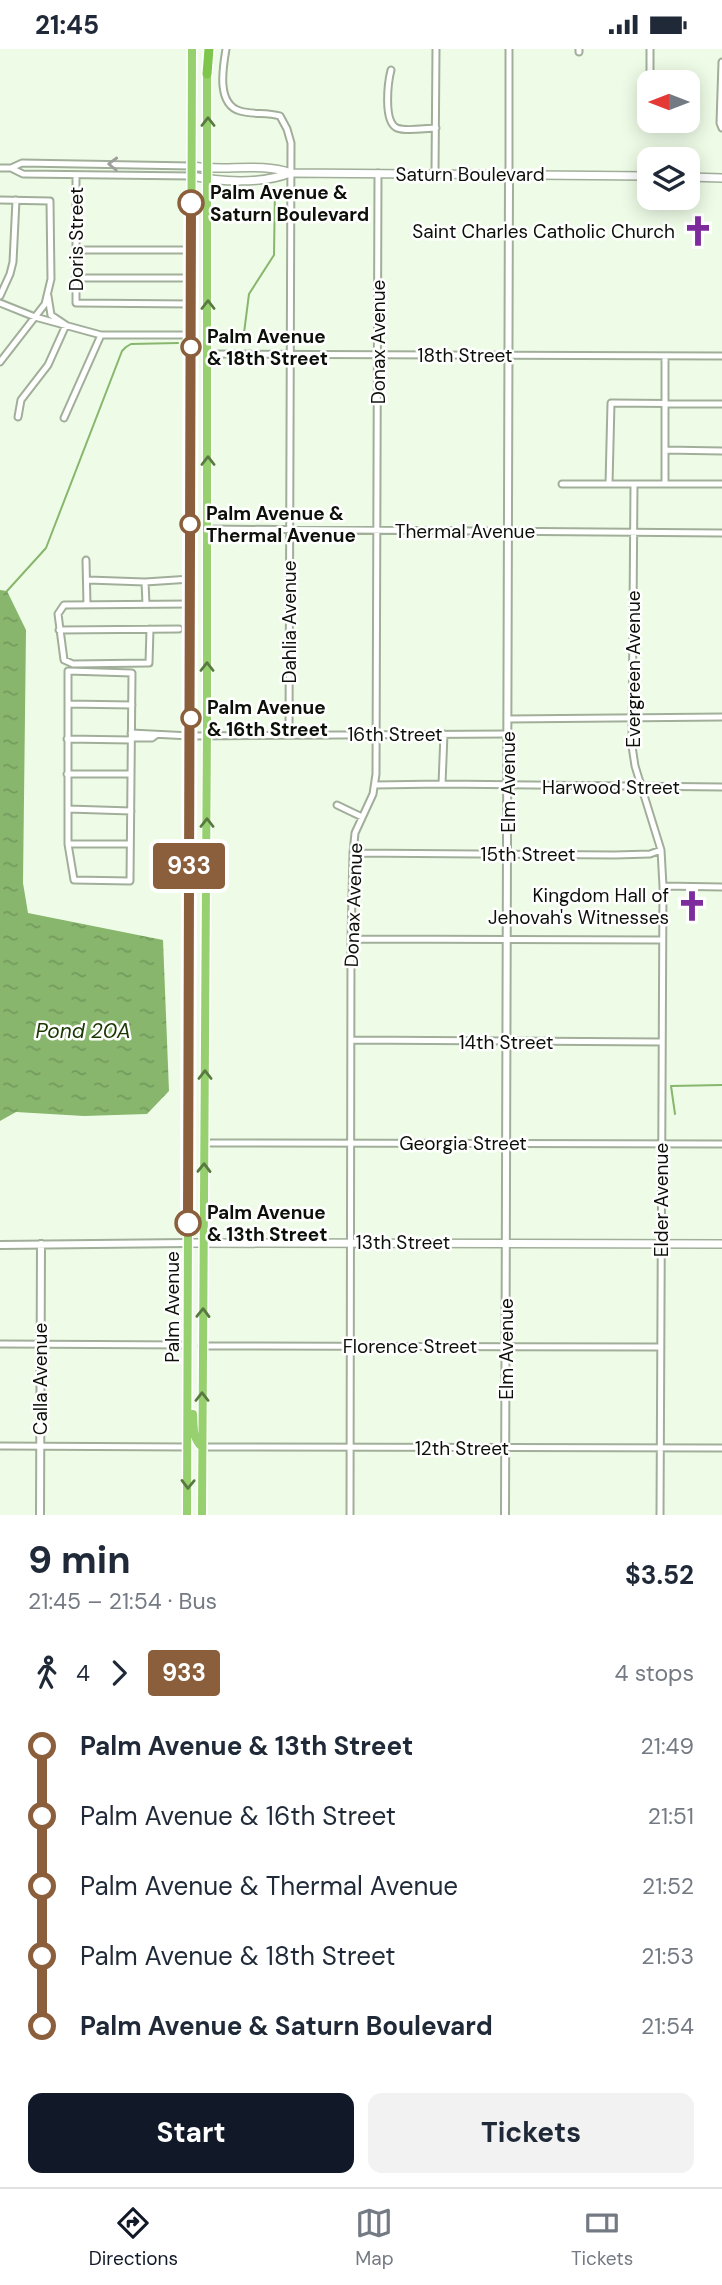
<!DOCTYPE html>
<html lang="en">
<head>
<meta charset="utf-8">
<style>
  :root { --surface:#fff; --page:#f2f2f3; --text:#1f2937; --muted:#747a83; --line:#e0e1e3; --accent:#111827 }
  body { margin:0; font-family:"DM Sans",sans-serif; background:var(--page); color:var(--text); height:100vh; display:flex; flex-direction:column; font-size:26px; white-space:nowrap }
  * { box-sizing:border-box; margin:0 }
  p { font-size:23px; color:var(--muted) }
  .icon { flex:none; width:38px; height:38px; fill:none; stroke:currentColor; stroke-width:2; stroke-linecap:round; stroke-linejoin:round }
  .map { position:relative; height:1466px; overflow:hidden }
  .sheet { display:flex; flex-direction:column; background:var(--surface); flex:1 }
  .sheet>* { flex:none }
  .badge { padding:0 14px; border-radius:5px; font-size:24px; line-height:46px }
  .needle { width:46px; rotate:270deg }
  .tools { position:absolute; left:637px; top:21px; display:grid; gap:14px }
  .tools a { display:grid; place-items:center; width:63px; height:63px; border-radius:14px; background:var(--surface); box-shadow:0 4px 18px #0003; font-size:35px }
  .map>.badge { position:absolute; translate:-50% -50%; box-shadow:0 0 0 4px #fff }
  .legs { display:flex; align-items:center; gap:10px; height:77px; padding:0 28px; font-size:23px }
  .legs p { margin-inline-start:auto }
  .headline { display:flex; align-items:center; justify-content:space-between; height:119px; padding:0 28px }
  h1 { font-size:38px; font-weight:700; line-height:52px }
  .primary-button { display:flex; gap:14px; margin-top:auto; padding:14px 28px }
  .primary-button a { flex:1; height:80px; border-radius:14px; background:var(--accent); color:#fff; font-size:28px; font-weight:700; line-height:80px; text-align:center }
  .primary-button a+a { background:var(--page); color:var(--text) }
  ul { padding:0 28px; list-style:none }
  li { display:flex; align-items:center; gap:24px; height:70px; font-size:26px }
  li i { display:grid; place-items:center; width:10px; height:100%; margin:0 9px; background:currentColor }
  li i::after { content:''; width:18px; height:18px; margin:-9px; border:5px solid; border-radius:50%; background:var(--surface) }
  li p { margin-inline-start:auto }
  li:first-child i { background:linear-gradient(#0000 50%,currentColor 0) }
  li:last-child i { background:linear-gradient(currentColor 50%,#0000 0) }
  .status { display:flex; justify-content:space-between; align-items:center; height:49px; padding:0 35px; background:var(--surface); direction:ltr }
  .status svg { height:19px; fill:currentColor }
  .dock { display:flex; justify-content:space-around; align-items:center; height:98px; border-top:2px solid var(--line); background:var(--surface); font-size:19px; color:var(--muted) }
  .dock a { display:grid; justify-items:center; gap:4px }
  .dock .current { color:var(--accent) }
  .map>svg:first-child { display:block }
  .water { fill:url(#water-ripples) }
  .lines { fill:none; stroke-linecap:round; stroke-linejoin:round }
  .stream { stroke:#88b66d; stroke-width:2 }
  .minor-casing { stroke:#a1ae9a; stroke-width:9 }
  .tertiary-casing { stroke:#a1ae9a; stroke-width:10 }
  .secondary-casing { stroke:#a1ae9a; stroke-width:10 }
  .trunk-casing { stroke:#fff; stroke-width:11 }
  .motorway-casing { stroke:#fff; stroke-width:12 }
  .minor { stroke:#fff; stroke-width:5 }
  .tertiary { stroke:#fff; stroke-width:6 }
  .secondary { stroke:#fff; stroke-width:7 }
  .trunk { stroke:#97d06f; stroke-width:8 }
  .motorway { stroke:#7dc54b; stroke-width:9 }
  .oneway { stroke:#587a41 }
  .oneway2 { stroke:#9e9f9d }
  .line-1-casing { stroke:#fff; stroke-width:16 }
  .line-1 { stroke:#8b5e3c; stroke-width:10 }
  .stop-1-dot { fill:#fff; stroke:#8b5e3c; stroke-width:3.5 }
  .labels { text-anchor:middle; stroke-width:5; stroke-linejoin:round; paint-order:stroke }
  .street-label { font-size:19px; fill:#0c1009; stroke:#fff }
  .stop-label { font-size:19px; font-weight:bold; fill:#0c1009; stroke:#fff; text-anchor:start }
  .poi-label { font-size:19px; fill:#0c1009; stroke:#fff; text-anchor:end }
  .water-label { font-size:21px; font-style:italic; fill:#1a3702; stroke:#fff }
</style>
</head>
<body>
<div class="status"><b>21:45</b><svg viewBox="0 0 49 12"><path d="M0 12V9h3v3zM5 12V6h3v6zM10 12V3h3v9zM15 12V0h3v12zM26 1h20v11H26zM47 4h2v5h-2z"/></svg></div>
<div class="map">
<svg width="722" height="1466" viewBox="0 0 722 1466">
  <defs>
    <pattern id="water-ripples" width="26" height="14" patternUnits="userSpaceOnUse" patternTransform="scale(1.75)"><rect width="26" height="14" fill="#88b66d"/><path d="M2 4q2-2 4 0t4 0M15 11q2-2 4 0t4 0" fill="none" stroke="#749b5d"/></pattern>
  </defs>
  <rect width="100%" height="100%" fill="#eefce7"/>
  <path class="water" d="M0,541L7,542L26,581L23,834L28,864L163,891L169,1042L147,1065L84,1067L16,1063L0,1072Z"/>
  <g class="lines">
    <path class="stream" d="M238,293L244,284L249,245L274,206L275,139
      M7,542L46,499L122,302L126,298L131,295L178,294
      M675,1065L671,1037L722,1036"/>
    <defs>
      <path id="minor" d="M226,0C223,18 216,55 240,62C253,66 266,63 280,67L287,80L291,94L289,686
        M579,0V3
        M722,13L720,74L722,79
        M391,21C388,33 383,73 397,79C407,83 425,79 436,79
        M650,33V0
        M0,119H11L22,114L192,117
        M11,119L23,125L192,127
        M435,124L436,0
        M509,125V0
        M76,126V254L191,255
        M0,151L50,152L51,230L45,255L0,313
        M76,201H191
        M76,229H191
        M0,247L10,225L13,213L16,151
        M0,254L35,268L101,286H191
        M209,305L722,307
        M18,368L21,351L48,316L66,276L51,266L48,247
        M64,369L101,286
        M665,401L722,402
        M562,435H722
        M609,435L611,354L722,355
        M634,435L632,697L635,717L661,801L663,837L660,1466
        M665,435V307
        M207,480L722,484
        M86,511L87,556
        M88,531L145,533L191,530
        M145,533L146,555
        M150,580L149,614L73,615L64,611L58,565L64,556L191,555
        M59,581L179,580
        M68,622L132,624L130,832L74,831L68,795Z
        M68,655L132,656
        M508,670L722,668
        M131,684L191,687L508,685
        M131,689H152L156,686
        M67,690L131,691
        M67,725H131
        M442,735L444,685
        M375,736L442,735L722,738
        M337,756L362,768
        M68,760L131,762
        M68,795H130
        M353,804L615,806L650,805L661,801
        M663,837L722,838
        M351,890L662,891
        M351,991L662,993
        M204,1094L722,1095
        M0,1295L188,1296
        M202,1297L661,1298
        M0,1397L188,1398
        M202,1398L722,1399
        M350,1466L351,890L353,804L355,784L373,745L376,725L378,124"/>
      <path id="tertiary" d="M0,1196L188,1194
        M40,1466L41,1195
        M505,1466L509,125"/>
      <path id="secondary" d="M192,117C224,123 259,113 291,124L649,127
        M192,127C220,133 263,135 290,124
        M688,128L722,129
        M188,1194L722,1195"/>
      <path id="trunk" d="M193,1365C194,1378 192,1389 202,1398
        M187,1466L192,0
        M202,1466L207,677V25"/>
      <path id="motorway" d="M207,25L209,0"/>
    </defs>
    <use href="#minor" class="minor-casing"/>
    <use href="#tertiary" class="tertiary-casing"/>
    <use href="#secondary" class="secondary-casing"/>
    <use href="#trunk" class="trunk-casing"/>
    <use href="#motorway" class="motorway-casing"/>
    <use href="#minor" class="minor"/>
    <use href="#tertiary" class="tertiary"/>
    <use href="#secondary" class="secondary"/>
    <use href="#trunk" class="trunk"/>
    <use href="#motorway" class="motorway"/>
  </g>
  <defs><path id="oneway-chevron" d="M-2-3.5L2.5 0L-2 3.5" fill="none" stroke-width="1.6" stroke-linecap="round" stroke-linejoin="round" transform="scale(1.75)"/></defs>
  <g class="oneway">
    <use href="#oneway-chevron" transform="translate(208 73) rotate(-90)"/>
    <use href="#oneway-chevron" transform="translate(208 256) rotate(-90)"/>
    <use href="#oneway-chevron" transform="translate(208 412) rotate(-90)"/>
    <use href="#oneway-chevron" transform="translate(207 618) rotate(-90)"/>
    <use href="#oneway-chevron" transform="translate(207 774) rotate(-90)"/>
    <use href="#oneway-chevron" transform="translate(205 1026) rotate(-90)"/>
    <use href="#oneway-chevron" transform="translate(204 1119) rotate(-89)"/>
    <use href="#oneway-chevron" transform="translate(203 1264) rotate(-89)"/>
    <use href="#oneway-chevron" transform="translate(202 1348) rotate(-90)"/>
    <use href="#oneway-chevron" transform="translate(188 1435) rotate(91)"/>
  </g>
  <use class="oneway2" href="#oneway-chevron" transform="translate(113 115) rotate(-178)"/>
  <g class="lines">
    <defs>
      <path id="line-1" d="M188,1174L191,154"/>
    </defs>
    <use href="#line-1" class="line-1-casing"/>
    <use href="#line-1" class="line-1"/>
  </g>
  <defs>
    <symbol id="church-bare" viewBox="-9 -9 18 18"><path d="M-1.2-6h2.4v3.5h3.3v2.4h-3.3V6h-2.4V-.1h-3.3v-2.4h3.3Z" fill="#7d2c9d" stroke="#fff" stroke-width="2.5" paint-order="stroke"/></symbol>
  </defs>
  <g fill-rule="evenodd">
    <use href="#church-bare" x="676" y="160" width="44" height="44"/>
    <use href="#church-bare" x="670" y="835" width="44" height="44"/>
  </g>
  <g class="stop-1-dot">
    <circle cx="191" cy="154" r="12"/>
    <circle cx="191" cy="298" r="9"/>
    <circle cx="190" cy="475" r="9"/>
    <circle cx="191" cy="669" r="9"/>
    <circle cx="188" cy="1174" r="12"/>
  </g>
  <g class="labels">
    <g class="street-label">
      <text x="470" y="132">Saturn Boulevard</text>
      <text transform="translate(76 190) rotate(-90)" y="7">Doris Street</text>
      <text transform="translate(378 293) rotate(-90)" y="7">Donax Avenue</text>
      <text x="465" y="313">18th Street</text>
      <text x="465" y="489">Thermal Avenue</text>
      <text transform="translate(289 573) rotate(-90)" y="7">Dahlia Avenue</text>
      <text transform="translate(633 620) rotate(-90)" y="7">Evergreen Avenue</text>
      <text x="395" y="692">16th Street</text>
      <text transform="translate(508 733) rotate(-90)" y="7">Elm Avenue</text>
      <text x="611" y="745">Harwood Street</text>
      <text x="528" y="812">15th Street</text>
      <text transform="translate(353 856) rotate(-88)" y="7">Donax Avenue</text>
      <text x="506" y="1000">14th Street</text>
      <text x="463" y="1101">Georgia Street</text>
      <text transform="translate(661 1151) rotate(-90)" y="7">Elder Avenue</text>
      <text x="403" y="1200">13th Street</text>
      <text transform="translate(172 1258) rotate(-90)" y="7">Palm Avenue</text>
      <text x="410" y="1304">Florence Street</text>
      <text transform="translate(506 1300) rotate(-90)" y="7">Elm Avenue</text>
      <text transform="translate(40 1330) rotate(-90)" y="7">Calla Avenue</text>
      <text x="462" y="1406">12th Street</text>
    </g>
    <g class="stop-label">
      <text x="210" y="150">Palm Avenue &amp;<tspan x="210" dy="22">Saturn Boulevard</tspan></text>
      <text x="207" y="294">Palm Avenue<tspan x="207" dy="22">&amp; 18th Street</tspan></text>
      <text x="206" y="471">Palm Avenue &amp;<tspan x="206" dy="22">Thermal Avenue</tspan></text>
      <text x="207" y="665">Palm Avenue<tspan x="207" dy="22">&amp; 16th Street</tspan></text>
      <text x="207" y="1170">Palm Avenue<tspan x="207" dy="22">&amp; 13th Street</tspan></text>
    </g>
    <g class="poi-label">
      <text x="675" y="189">Saint Charles Catholic Church</text>
      <text x="669" y="853">Kingdom Hall of<tspan x="669" dy="22">Jehovah's Witnesses</tspan></text>
    </g>
    <g class="water-label">
      <text x="83" y="989">Pond 20A</text>
    </g>
  </g>
</svg>
<div class="tools">
<a><svg class="needle" viewBox="-14 -14 28 28"><path d="M0-13l5 13h-10z" fill="#e53935"/><path d="M0 13l5-13h-10z" fill="#747a83"/></svg></a>
<a><svg class="icon" aria-label="layers" viewBox="0 0 24 24"><path d="M12 4l9 5-9 5-9-5zM3 14l9 5 9-5"/></svg></a>
</div>
<b class="badge" style="left:189px;top:817px;background:#8b5e3c;color:#fff">933</b>
</div>
<section class="sheet">
<div class="headline"><div><h1>9 min</h1><p>21:45 – 21:54 · Bus</p></div><b>$3.52</b></div>
<div class="legs"><svg class="icon" aria-label="walk" viewBox="0 0 24 24"><circle cx="13" cy="4" r="2"/><path d="M13 8l-2 6 4 7M11 14l-3 7M7 12l3-4h3l4 4"/></svg>4<svg class="icon" aria-label="forward" viewBox="0 0 24 24"><path d="M9 5l7 7-7 7"/></svg><b class="badge" style="background:#8b5e3c;color:#fff">933</b><p>4 stops</p></div>
<ul>
<li><i style="color:#8b5e3c"></i><b>Palm Avenue &amp; 13th Street</b><p>21:49</p></li>
<li><i style="color:#8b5e3c"></i><span>Palm Avenue &amp; 16th Street</span><p>21:51</p></li>
<li><i style="color:#8b5e3c"></i><span>Palm Avenue &amp; Thermal Avenue</span><p>21:52</p></li>
<li><i style="color:#8b5e3c"></i><span>Palm Avenue &amp; 18th Street</span><p>21:53</p></li>
<li><i style="color:#8b5e3c"></i><b>Palm Avenue &amp; Saturn Boulevard</b><p>21:54</p></li>
</ul>
<div class="primary-button"><a>Start</a><a>Tickets</a></div>
</section>
<nav class="dock">
<a class="current"><svg class="icon" aria-label="directions" viewBox="0 0 24 24"><path d="M12 3l9 9-9 9-9-9zM9 14v-3h6M13 9l2 2-2 2"/></svg>Directions</a>
<a><svg class="icon" aria-label="map" viewBox="0 0 24 24"><path d="M3 6l6-2 6 2 6-2v14l-6 2-6-2-6 2zM9 4v14M15 6v14"/></svg>Map</a>
<a><svg class="icon" aria-label="tickets" viewBox="0 0 24 24"><path d="M3 7h18v10H3zM15 7v10"/></svg>Tickets</a>
</nav>
</body>
</html>
